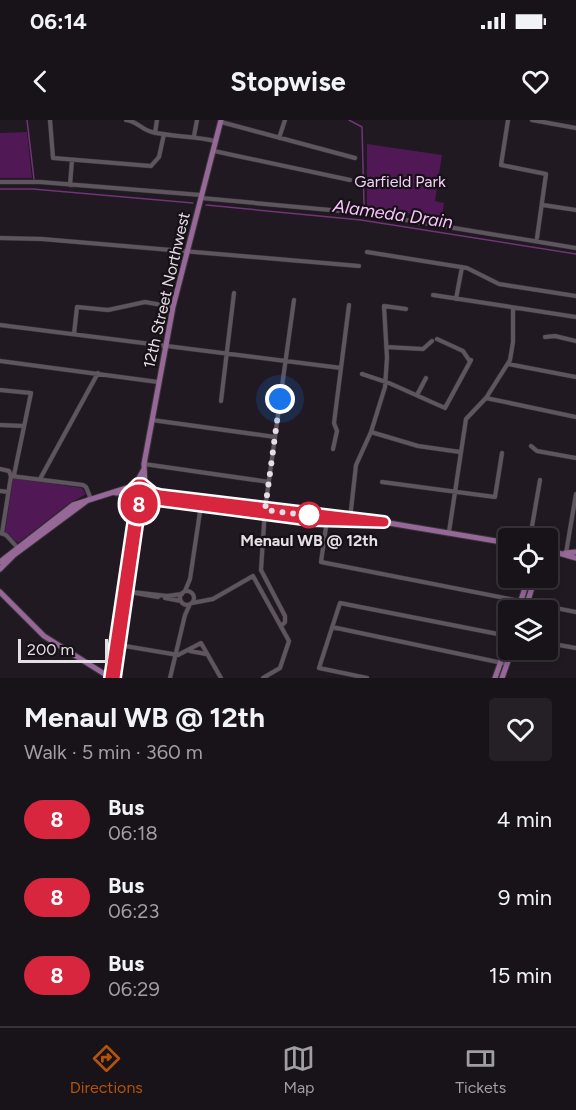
<!DOCTYPE html>
<html lang="en">
<head>
<meta charset="utf-8">
<style>
  :root { --surface:#181319; --page:#252026; --text:#f1f3f6; --muted:#9f9ea2; --line:#363238; --accent:#b45309 }
  body { margin:0; font-family:Figtree,sans-serif; background:var(--page); color:var(--text); height:100vh; display:flex; flex-direction:column; font-size:22px; white-space:nowrap }
  * { box-sizing:border-box; margin:0 }
  p { font-size:20px; color:var(--muted) }
  .icon { flex:none; width:33px; height:33px; fill:none; stroke:currentColor; stroke-width:2; stroke-linecap:round; stroke-linejoin:round }
  .map { position:relative; height:558px; overflow:hidden }
  .drawer { display:flex; flex-direction:column; background:var(--surface); flex:1 }
  .drawer>* { flex:none }
  .badge { padding:0 12px; border-radius:20px; font-size:21px; line-height:39px }
  .tools { position:absolute; left:498px; top:408px; display:grid; gap:12px }
  .tools a { display:grid; place-items:center; width:60px; height:60px; border-radius:6px; background:var(--surface); box-shadow:0 3px 9px #0003,0 0 0 2px var(--line); font-size:30px }
  .scale { position:absolute; left:18px; bottom:15px; width:90px; box-sizing:border-box; padding-left:6px; border:3px solid #e4dfe5; border-top:0; font-size:16px; line-height:21px; white-space:nowrap; color:#e4dfe5; -webkit-text-stroke:4px #171017; paint-order:stroke }
  .you { position:absolute; width:30px; height:30px; margin:-15px; border:4px solid #fff; border-radius:50%; background:#1a73e8; box-shadow:0 0 0 9px #1a73e833 }
  .map>.badge { position:absolute; translate:-50% -50%; box-shadow:0 0 0 3px #fff }
  .round { display:grid; place-items:center; flex:none; width:63px; height:63px; border-radius:6px; background:var(--page) }
  .overview { display:flex; align-items:center; justify-content:space-between; height:102px; padding:0 24px }
  h1 { font-size:28px; font-weight:700; line-height:45px }
  ul { padding:0; list-style:none }
  li { display:flex; align-items:center; gap:18px; height:78px; padding:0 24px }
  li div { flex:1 }
  li b { display:block; font-size:22px }
  li em { font-style:normal }
  li .badge { min-width:66px; font-weight:700; text-align:center }
  .status { display:flex; justify-content:space-between; align-items:center; height:42px; padding:0 30px; background:var(--surface); direction:ltr }
  .status svg { height:16px; fill:currentColor }
  header { display:flex; justify-content:space-between; align-items:center; height:78px; padding:0 24px; background:var(--surface); font-size:27px; font-weight:700 }
  .tab-bar { display:flex; justify-content:space-around; align-items:center; height:84px; border-top:2px solid var(--line); background:var(--surface); font-size:16px; color:var(--muted) }
  .tab-bar a { display:grid; justify-items:center; gap:3px }
  .tab-bar .selected { color:var(--accent) }
  .map>svg:first-child { display:block }
  .green { fill:#501855 }
  .lines { fill:none; stroke-linecap:round; stroke-linejoin:round }
  .stream { stroke:#713477; stroke-width:1.5 }
  .minor-casing { stroke:#3a343a; stroke-width:5 }
  .major-casing { stroke:#3a343a; stroke-width:7 }
  .minor { stroke:#5e555e; stroke-width:4 }
  .major { stroke:#956898; stroke-width:5 }
  .line-casing { stroke:#fff; stroke-width:14 }
  .line { stroke:#d7263d; stroke-width:9 }
  .walk { stroke:#e4dfe5; stroke-width:6; stroke-dasharray:0 10.8 }
  .stop-dot { fill:#fff; stroke:#d7263d; stroke-width:3 }
  .labels { text-anchor:middle; stroke-width:4.5; stroke-linejoin:round; paint-order:stroke }
  .park-label { font-size:16px; fill:#f2d0f5; stroke:#171017 }
  .street-label { font-size:16px; fill:#e4dfe5; stroke:#171017 }
  .stop-label { font-size:16px; font-weight:bold; fill:#e4dfe5; stroke:#171017 }
  .water-label { font-size:18px; font-style:italic; fill:#f9c5fd; stroke:#171017 }
</style>
</head>
<body>
<div class="status"><b>06:14</b><svg viewBox="0 0 49 12"><path d="M0 12V9h3v3zM5 12V6h3v6zM10 12V3h3v9zM15 12V0h3v12zM26 1h20v11H26zM47 4h2v5h-2z"/></svg></div>
<header><svg class="icon" aria-label="back" viewBox="0 0 24 24"><path d="M15 5l-7 7 7 7"/></svg>Stopwise<svg class="icon" aria-label="heart" viewBox="0 0 24 24"><path d="M12 20l-8-8c-3-5 5-10 8-4 3-6 11-1 8 4z"/></svg></header>
<div class="map">
<svg width="576" height="558" viewBox="0 0 576 558">
  <rect width="100%" height="100%" fill="#201921"/>
  <path class="green" d="M27,12L32,58H0V13Z
    M367,24L442,35L435,81L444,83L441,104L437,103L438,98L367,87Z
    M13,358L82,368L86,374L67,385L18,423L5,412Z"/>
  <g class="lines">
    <path class="stream" d="M27,0L34,59
      M349,0L362,7L364,84L365,89L373,92
      M0,69H33L193,83
      M206,85L361,100L576,134"/>
    <defs>
      <path id="minor" d="M50,0L53,38L151,46L159,37L164,14
        M126,0C137,1 142,10 152,12C173,17 194,16 215,21
        M508,0L501,45L546,54L537,118
        M532,0L576,8
        M221,2L355,38
        M155,13L157,0
        M194,16L197,0
        M279,18L285,0
        M214,31L350,60
        M0,62H40L201,75
        M70,65L72,40
        M201,78L363,93L576,128
        M543,85L576,90
        M0,118L42,119L359,146
        M367,132L467,148L499,164L576,176
        M433,175L576,197
        M456,179L462,147
        M0,205L341,248
        M74,214L77,187L108,190L145,182L173,187
        M545,217L555,216L576,221
        M437,219L463,231L469,240
        M386,227L423,229L432,221
        M0,241L158,262
        M508,244L576,257
        M362,254L389,263L445,288L471,240
        M0,270L31,273L14,355
        M417,275L426,258
        M486,278L576,297
        M221,281L234,173
        M152,300L275,317
        M0,305L24,306
        M371,312L418,326L460,332
        M531,326L537,331L576,338
        M333,329L337,311L334,303L349,185
        M144,344L269,362
        M0,349L9,351L11,356
        M11,356L83,365L86,367L91,379
        M40,359L98,253
        M382,362L495,377L502,333
        M0,371L8,372
        M350,399L356,345L371,312L385,267L387,238L384,186L406,189
        M327,400L321,442L576,492
        M449,412L466,299L486,278L510,240L513,222V188
        M0,413L6,415L17,427
        M2,413L11,356
        M530,418L540,360
        M566,433L576,374
        M123,471L167,476L182,474
        M124,471L158,477
        M185,471L190,459L201,385
        M180 478a7 7 0 1 1 14 0a7 7 0 1 1-14 0Z
        M165,478L181,481
        M192,483L213,479L253,456L289,521L280,548L263,558
        M281,506L285,502V496L261,450L265,389L294,180
        M332,507L507,544
        M548,523L576,528
        M119,525L178,535L201,523L221,558
        M190,531L206,534
        M170,558L185,495L190,484
        M367,558L319,548L340,483L508,516"/>
      <path id="major" d="M138,364H142L153,373L160,375L304,395L371,400L508,423
        M145,366L144,344L173,187L221,0
        M116,373L133,372
        M144,377L310,400L377,403
        M548,430L576,438
        M565,433L576,432
        M0,442L73,385L136,365
        M0,449L14,435L88,380
        M130,449L141,378
        M0,472L44,516L111,558
        M518,490L528,458
        M525,490L535,458
        M110,558L134,390L133,369L144,349
        M115,558L120,518
        M495,558L508,521
        M502,558L512,530"/>
    </defs>
    <use href="#minor" class="minor-casing"/>
    <use href="#major" class="major-casing"/>
    <use href="#minor" class="minor"/>
    <use href="#major" class="major"/>
  </g>
  <g class="lines">
    <defs>
      <path id="line" d="M110,558L135,390L133,369L138,364H142L153,373L160,375L384,402L310,400L141,378L115,558"/>
    </defs>
    <use href="#line" class="line-casing"/>
    <use href="#line" class="line"/>
    <path class="walk" d="M280,279L265,390L313,396L309,395"/>
  </g>
  <circle class="stop-dot" cx="309" cy="395" r="12"/>
  <g class="labels">
    <g class="park-label">
      <text x="400" y="67">Garfield Park</text>
    </g>
    <g class="street-label">
      <text transform="translate(166 170) rotate(-77)" y="6">12th Street Northwest</text>
    </g>
    <g class="stop-label">
      <text x="309" y="426">Menaul WB @ 12th</text>
    </g>
    <g class="water-label">
      <text transform="translate(393 94) rotate(8)" y="6">Alameda Drain</text>
    </g>
  </g>
</svg>
<div class="tools">
<a><svg class="icon" aria-label="locate" viewBox="0 0 24 24"><circle cx="12" cy="12" r="6"/><path d="M12 2v4M12 18v4M2 12h4M18 12h4"/></svg></a>
<a><svg class="icon" aria-label="layers" viewBox="0 0 24 24"><path d="M12 4l9 5-9 5-9-5zM3 14l9 5 9-5"/></svg></a>
</div>
<div class="scale">200 m</div>
<div class="you" style="left:280px;top:279px"></div>
<b class="badge" style="left:139px;top:384px;background:#d7263d;color:#fff">8</b>
</div>
<section class="drawer">
<div class="overview"><div><h1>Menaul WB @ 12th</h1><p>Walk · 5 min · 360 m</p></div><a class="round"><svg class="icon" aria-label="heart" viewBox="0 0 24 24"><path d="M12 20l-8-8c-3-5 5-10 8-4 3-6 11-1 8 4z"/></svg></a></div>
<ul>
<li><span class="badge" style="background:#d7263d;color:#fff">8</span><div><b>Bus</b><p>06:18</p></div><em>4 min</em></li>
<li><span class="badge" style="background:#d7263d;color:#fff">8</span><div><b>Bus</b><p>06:23</p></div><em>9 min</em></li>
<li><span class="badge" style="background:#d7263d;color:#fff">8</span><div><b>Bus</b><p>06:29</p></div><em>15 min</em></li>
</ul>
</section>
<nav class="tab-bar">
<a class="selected"><svg class="icon" aria-label="directions" viewBox="0 0 24 24"><path d="M12 3l9 9-9 9-9-9zM9 14v-3h6M13 9l2 2-2 2"/></svg>Directions</a>
<a><svg class="icon" aria-label="map" viewBox="0 0 24 24"><path d="M3 6l6-2 6 2 6-2v14l-6 2-6-2-6 2zM9 4v14M15 6v14"/></svg>Map</a>
<a><svg class="icon" aria-label="tickets" viewBox="0 0 24 24"><path d="M3 7h18v10H3zM15 7v10"/></svg>Tickets</a>
</nav>
</body>
</html>
